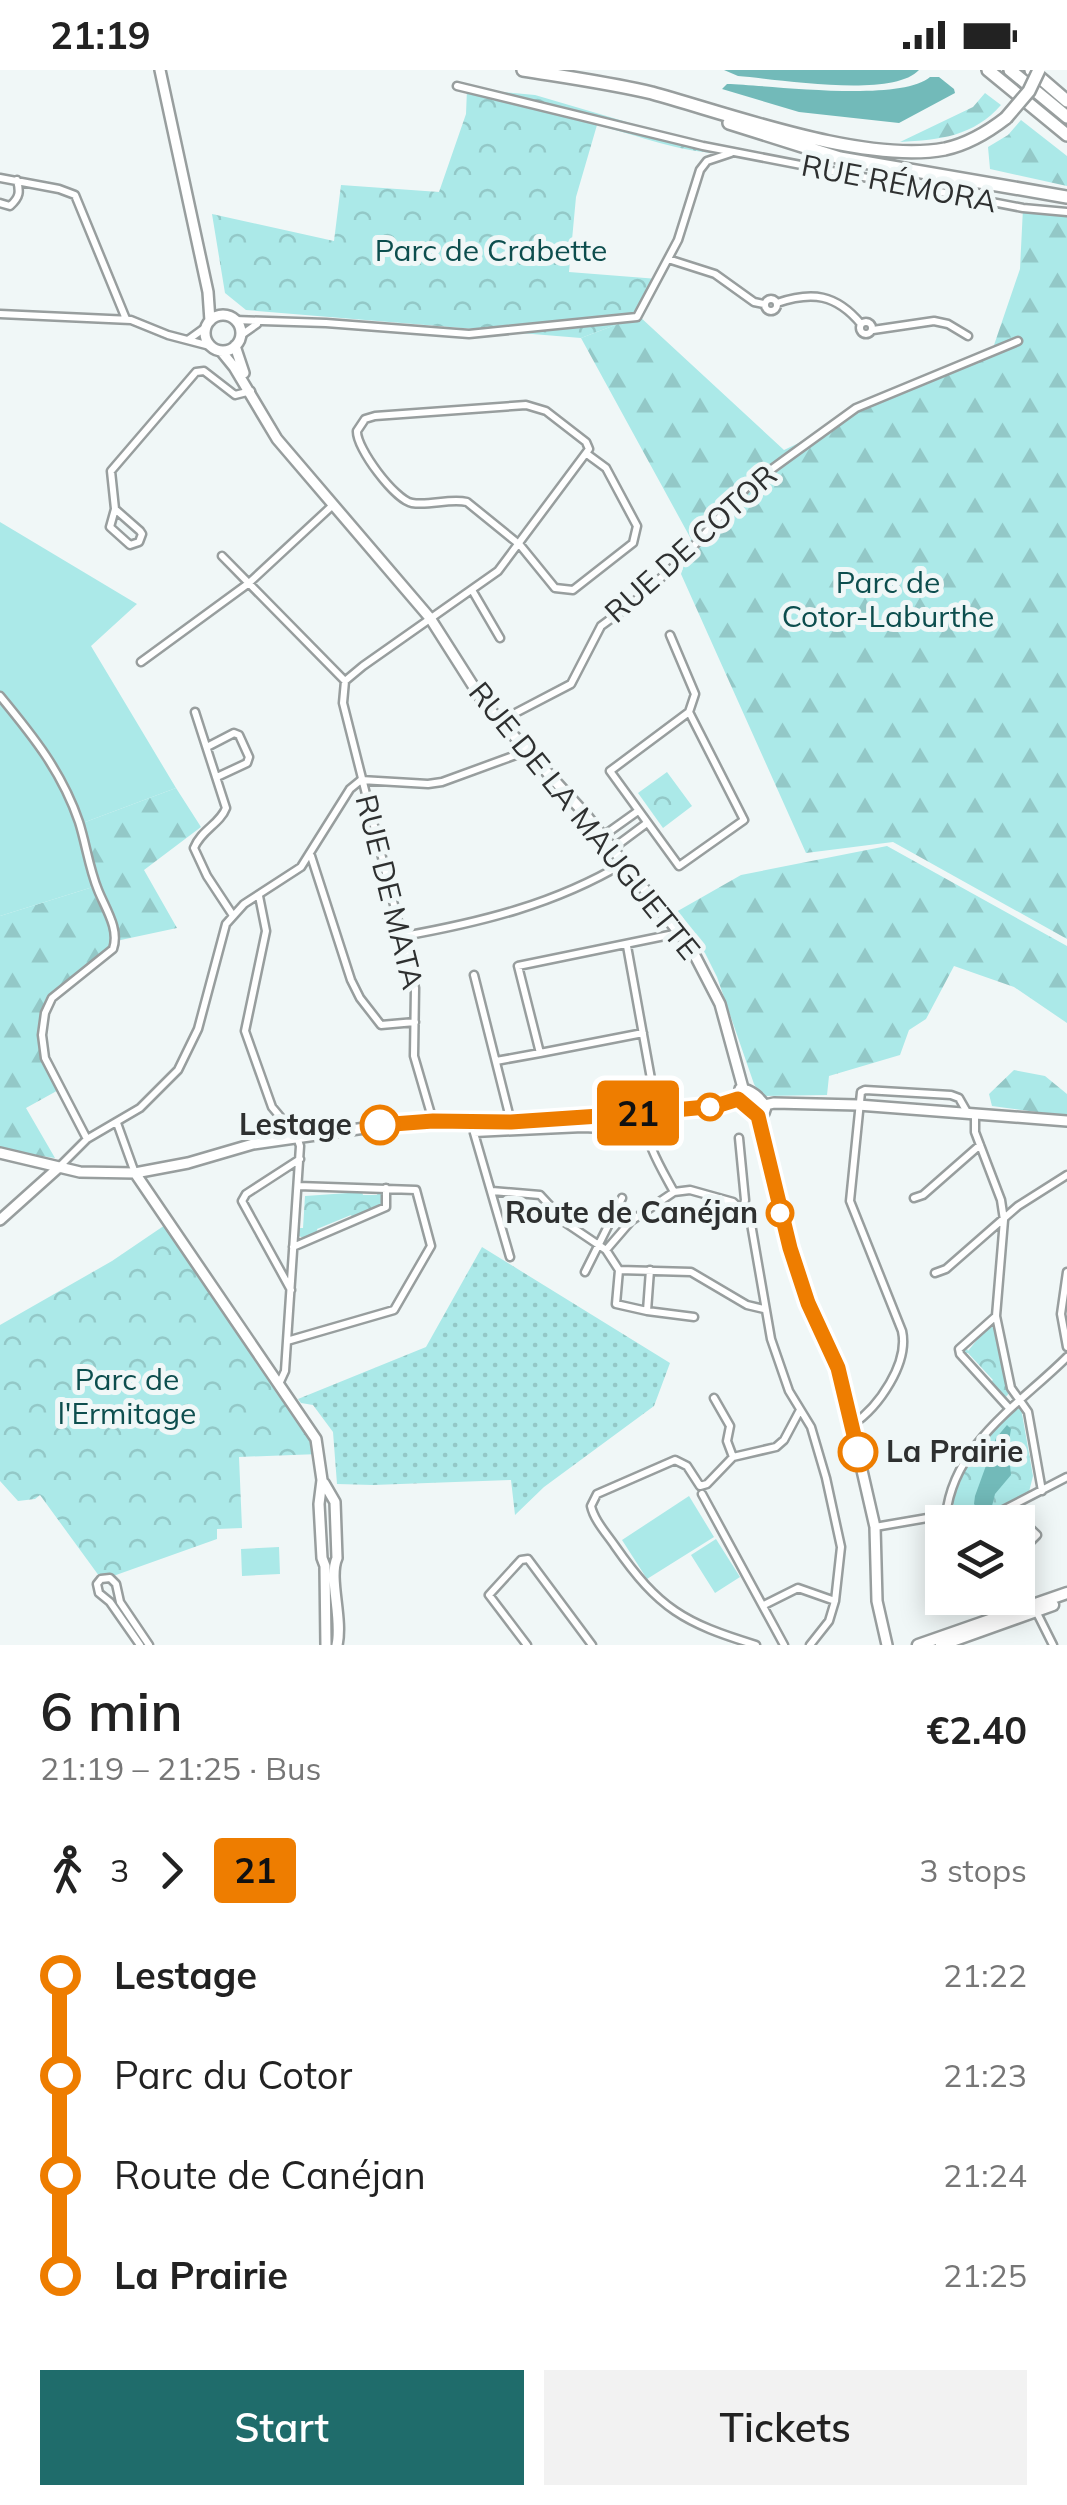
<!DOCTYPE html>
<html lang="en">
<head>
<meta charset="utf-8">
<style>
  :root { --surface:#fff; --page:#f2f2f2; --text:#222; --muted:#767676; --accent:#1f6c6b }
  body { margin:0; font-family:Mulish,sans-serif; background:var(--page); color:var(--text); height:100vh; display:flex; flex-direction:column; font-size:38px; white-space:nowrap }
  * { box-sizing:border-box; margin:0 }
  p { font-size:32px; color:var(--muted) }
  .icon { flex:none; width:55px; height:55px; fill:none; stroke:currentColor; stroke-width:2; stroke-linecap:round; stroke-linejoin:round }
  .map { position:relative; height:1575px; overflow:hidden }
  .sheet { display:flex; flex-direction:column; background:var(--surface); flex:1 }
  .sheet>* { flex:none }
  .badge { padding:0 20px; border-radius:8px; font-size:35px; line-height:65px }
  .fabs { position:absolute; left:925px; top:1435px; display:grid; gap:20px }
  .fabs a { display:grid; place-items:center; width:110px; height:110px; border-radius:0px; background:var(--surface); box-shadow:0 5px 25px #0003; font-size:50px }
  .map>.badge { position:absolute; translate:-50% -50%; box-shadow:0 0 0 5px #fff }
  .legs { display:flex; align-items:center; gap:15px; height:110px; padding:0 40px; font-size:32px }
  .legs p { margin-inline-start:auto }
  .head { display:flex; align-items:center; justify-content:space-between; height:170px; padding:0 40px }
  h1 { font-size:55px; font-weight:600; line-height:75px }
  .primary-button { display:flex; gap:20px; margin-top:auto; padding:20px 40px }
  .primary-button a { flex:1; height:115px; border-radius:0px; background:var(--accent); color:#fff; font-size:40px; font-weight:600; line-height:115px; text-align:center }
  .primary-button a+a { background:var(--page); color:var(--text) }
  ul { padding:0 40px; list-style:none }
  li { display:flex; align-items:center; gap:35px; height:100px; font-size:38px }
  li i { display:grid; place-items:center; width:15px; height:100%; margin:0 12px; background:currentColor }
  li i::after { content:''; width:25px; height:25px; margin:-12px; border:8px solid; border-radius:50%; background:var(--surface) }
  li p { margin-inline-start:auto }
  li:first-child i { background:linear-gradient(#0000 50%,currentColor 0) }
  li:last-child i { background:linear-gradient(currentColor 50%,#0000 0) }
  .status { display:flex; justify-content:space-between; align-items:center; height:70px; padding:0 50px; background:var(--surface); direction:ltr }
  .status svg { height:28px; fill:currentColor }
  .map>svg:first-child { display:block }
  .forest { fill:url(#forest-firs) }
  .park { fill:url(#park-crowns) }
  .garden { fill:url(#garden-dots) }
  .pitch { fill:#abe9e8 }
  .water { fill:#72bab9 }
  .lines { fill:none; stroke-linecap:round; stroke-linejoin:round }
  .street-casing { stroke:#989e9e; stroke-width:11 }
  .secondary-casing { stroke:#989e9e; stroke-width:14 }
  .primary-casing { stroke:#989e9e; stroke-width:15 }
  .highway-casing { stroke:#989e9e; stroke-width:16 }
  .street { stroke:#fff; stroke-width:6 }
  .secondary { stroke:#fff; stroke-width:9 }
  .primary { stroke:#fff; stroke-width:10 }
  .highway { stroke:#fff; stroke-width:11 }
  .highway-bridge-casing { stroke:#989e9e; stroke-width:16; stroke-linecap:butt }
  .highway-bridge { stroke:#fff; stroke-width:11 }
  .line-1-casing { stroke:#fff; stroke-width:22 }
  .line-1 { stroke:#ee7d00; stroke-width:15 }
  .stop-1-dot { fill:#fff; stroke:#ee7d00; stroke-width:5 }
  .labels { text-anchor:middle; stroke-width:10; stroke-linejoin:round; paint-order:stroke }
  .street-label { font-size:30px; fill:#2e3030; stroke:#f0f7f7 }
  .park-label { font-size:30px; fill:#0d4e4e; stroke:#f0f7f7 }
  .stop-label { font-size:30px; font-weight:bold; fill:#2e3030; stroke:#f0f7f7; text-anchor:end }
</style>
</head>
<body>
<div class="status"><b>21:19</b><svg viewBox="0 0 49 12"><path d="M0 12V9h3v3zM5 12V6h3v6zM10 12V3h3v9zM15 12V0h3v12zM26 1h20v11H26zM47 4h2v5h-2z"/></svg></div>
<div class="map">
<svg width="1067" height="1575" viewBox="0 0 1067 1575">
  <defs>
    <pattern id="forest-firs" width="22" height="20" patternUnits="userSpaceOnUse" patternTransform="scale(2.5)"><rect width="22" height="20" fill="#abe9e8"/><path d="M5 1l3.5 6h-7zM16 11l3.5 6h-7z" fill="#93c8c7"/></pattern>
    <pattern id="park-crowns" width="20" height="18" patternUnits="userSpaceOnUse" patternTransform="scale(2.5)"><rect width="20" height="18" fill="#abe9e8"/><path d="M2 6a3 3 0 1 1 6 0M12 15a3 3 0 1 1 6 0" fill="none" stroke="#93c8c7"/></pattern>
    <pattern id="garden-dots" width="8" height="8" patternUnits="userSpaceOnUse" patternTransform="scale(2.5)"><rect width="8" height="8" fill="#abe9e8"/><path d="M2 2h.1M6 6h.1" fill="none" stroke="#93c8c7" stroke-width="1.8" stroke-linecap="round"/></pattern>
  </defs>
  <rect width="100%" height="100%" fill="#f0f7f7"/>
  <path class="forest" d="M985,23L1001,35C974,66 940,70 900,72L973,37Z
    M1021,50L1067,86V116L990,99L988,77L1008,65Z
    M1023,138L1067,147V869L893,772L806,783L681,504L691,469L581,268L639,246L784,380L803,371L853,335L993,278L1020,199Z
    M176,718L201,757L144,800L177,858L116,871L113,879L48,934L41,976L62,1018L26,1038L55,1088L0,1080V846L96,816L80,754Z
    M887,776L1067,876V953L1014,917L954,896L926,949L909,960L900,985L829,1006L827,1025L761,1026L754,1014L717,907L705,883L675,846L676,842L741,805Z
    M1014,1000L1045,1006L1067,1024V1046L992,1036L989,1024Z"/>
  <path class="park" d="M467,19L535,25L732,83C688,86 641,66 597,55L576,127L569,202L658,209L639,246L581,268L246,240L225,223L212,144L334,171L341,115L439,122L466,44Z
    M667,702L692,736L663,758L638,723Z
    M378,1121L383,1123V1136L353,1149L351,1145L317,1159L318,1165L307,1170L299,1166V1158H303L305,1126L362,1122L363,1125H377Z
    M168,1153L295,1335L319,1384L239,1387L242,1458L217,1459V1469L102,1510L40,1425L35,1429L18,1431L0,1411V1255L112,1191Z
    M989,1255L995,1259L1009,1323L1006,1327L989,1313L993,1310L968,1283L963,1284L962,1279L966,1276L968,1281Z
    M1021,1338L1033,1406L1029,1422C1006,1438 985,1447 957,1442L952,1431C961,1403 991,1345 1021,1338Z"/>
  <path class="garden" d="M482,1177L670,1293L654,1336L544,1417L515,1445L511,1410L373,1415L337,1414L333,1362L313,1335L301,1333L298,1329L426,1277Z"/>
  <path class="pitch" d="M0,452L137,534L91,576L176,718L80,754L96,816L0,846Z
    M689,1426L714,1467L647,1509L622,1470Z
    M716,1469L740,1507L715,1523L691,1485Z
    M279,1477L280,1504L242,1506L241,1479Z"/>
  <path class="water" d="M724,0H919C892,29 778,9 738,6Z
    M930,7H939L954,19L955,23L899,53L799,42L722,19L727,14C771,15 899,33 930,7Z
    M1007,1355L1011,1359L1008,1377L1011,1405L995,1424L992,1436L978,1439L974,1434L975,1426L996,1368Z"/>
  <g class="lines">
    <defs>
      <path id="street" d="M457,16L703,76L1023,138L1067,142
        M0,108L59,119L75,125L126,249
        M0,133L10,136C20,127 20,122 17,110
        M668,189L715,204L754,232L764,234
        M765 235a6 6 0 1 1 12 0a6 6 0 1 1-12 0Z
        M777,233C812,221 836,224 861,254
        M0,244L131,250L168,265L210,276
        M235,250L326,253L469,264L637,247L678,170L700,100L707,91L731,83
        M860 258a6 6 0 1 1 12 0a6 6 0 1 1-12 0Z
        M873,260L934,251L948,254L968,266
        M240,266L257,254
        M188,270L206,257
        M115,439L110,457L130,475L139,472L142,464L140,461L115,439L111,401L196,302L204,301L235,325L251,321
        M222,486L345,611
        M472,520L500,568
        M670,565L695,624L689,642L610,701L679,796L744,750L689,642
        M141,592L249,513L333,435
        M0,626C33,666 62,702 79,752C86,774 89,798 98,820C105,838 120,859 113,879L52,928L45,943L42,965L45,988L87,1069
        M195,642L226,738C220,754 201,760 194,778L207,806L232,844
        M500,651L571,614L601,556L635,531L681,490L746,418L787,388L856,338L1018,271
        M207,677L234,663L239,665L249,687L247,693L217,707
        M361,710L428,714L442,712L527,681
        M603,766L638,741
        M612,779L647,753
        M311,786L351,910L360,928L381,955L415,952
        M259,826L266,861L245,961L272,1037L297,1067L300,1076L285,1301L279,1314
        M404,866C482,852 555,834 624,793
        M627,876L657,1042
        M474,905L511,1052
        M643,963L540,983L518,896L679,863
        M496,991L540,983
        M644,1043C645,1073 660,1096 674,1122
        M975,1044V1062L1001,1130L1004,1150L996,1246L1011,1318L1028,1342L1042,1421
        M433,1051L414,986L415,918L343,633L345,611L363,596L498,501L589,379L586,372L546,341L526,335L375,346L365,349L357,361C356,378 395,430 412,433C430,436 450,428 467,432L520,475L555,518L573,520L633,473L637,456L606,398L587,384
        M117,1053L135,1103
        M739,1068L745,1130L743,1139
        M58,1098L87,1069L140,1038L178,1000L198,959L226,854L244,834L301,797L350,719L361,710
        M492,1121L540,1125L566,1153L606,1180L619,1200L691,1202L747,1235L764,1239
        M914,1128L923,1125L980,1075
        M293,1177L386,1137V1118
        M606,1180L631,1151L674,1122L690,1120L733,1132L750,1148L771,1269L789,1321L811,1357L826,1408L841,1477L835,1531L829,1551L810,1575
        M510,1187L474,1063L583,1058L645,1061
        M619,1200L616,1234L647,1241L650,1200
        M585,1202L622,1128
        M1067,1202L1061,1244L1067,1277
        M935,1203L946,1199L1018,1136L1067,1105
        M291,1220L242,1131L246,1124L300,1089
        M647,1241L694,1247
        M996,1246L959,1279L960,1284L1009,1338
        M287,1271L394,1240L431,1176L416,1120L298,1116
        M714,1328L730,1356L727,1371L733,1387
        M852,1355C879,1337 909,1293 902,1261L850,1131L861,1022L865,1020L951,1025L959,1028L967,1042
        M702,1424L784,1575
        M1010,1439L1037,1465L1018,1484
        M946,1446C953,1374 1021,1333 1067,1287
        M875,1457L939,1446L986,1449L1067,1407
        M764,1535L798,1518L835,1531
        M1036,1541L1053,1575
        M140,1575L110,1532L99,1523L97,1514L101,1509L110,1508L116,1514L120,1532L149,1575
        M527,1575L489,1525L521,1490L528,1489L592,1575
        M756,1575C684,1553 659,1539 615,1476C606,1463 594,1450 591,1436L597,1424L675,1390L687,1396L700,1416L707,1414L733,1387L776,1377L784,1370L800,1340"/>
      <path id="secondary" d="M160,0L208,222L210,251
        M205 263a18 18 0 1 1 36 0a18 18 0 1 1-36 0Z
        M235,276L244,303
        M221,281L234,297L277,369L430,548L484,633L585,744L691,878L720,934L743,1018
        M740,1019C750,1018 761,1029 766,1037L764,1043L754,1044L738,1029Z
        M765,1035L774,1033L858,1035L1067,1051
        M759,1046L791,1178L808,1233L837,1298L847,1335L875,1457L877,1531L887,1575
        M0,1083L80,1102L135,1103L188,1093L253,1074L386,1055L433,1051L511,1052L644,1043L716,1036L738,1029
        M135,1103L316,1369L322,1410L319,1434L322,1488L325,1496L326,1575
        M0,1150L58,1098
        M324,1413L335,1432L337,1488C328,1508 343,1548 337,1575"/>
      <path id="primary" d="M918,1575L1067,1523
        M941,1575L1053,1535"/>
      <path id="highway" d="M523,0C566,7 610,13 652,23C732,45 864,94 945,79C968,74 988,62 1006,48
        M988,0L1067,65
        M1010,0L1067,47
        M1031,0L1067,31
        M729,53L840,88L1067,127"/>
    </defs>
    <use href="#street" class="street-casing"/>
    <use href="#secondary" class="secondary-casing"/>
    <use href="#primary" class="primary-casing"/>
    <use href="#highway" class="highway-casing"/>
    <use href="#street" class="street"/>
    <use href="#secondary" class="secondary"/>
    <use href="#primary" class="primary"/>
    <use href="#highway" class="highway"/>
    <defs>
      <path id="highway-bridge" d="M1006,48L1029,21L1039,0"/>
    </defs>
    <use href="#highway-bridge" class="highway-bridge-casing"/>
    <use href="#highway-bridge" class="highway-bridge"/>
  </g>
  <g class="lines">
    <defs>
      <path id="line-1" d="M380,1055L433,1051L511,1052L644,1043L716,1036L738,1029L758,1046L790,1178L808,1233L838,1298L858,1382"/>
    </defs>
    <use href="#line-1" class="line-1-casing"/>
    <use href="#line-1" class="line-1"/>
  </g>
  <g class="stop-1-dot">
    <circle cx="710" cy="1037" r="12"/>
    <circle cx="380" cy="1055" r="18"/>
    <circle cx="780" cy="1143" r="12"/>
    <circle cx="858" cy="1382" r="18"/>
  </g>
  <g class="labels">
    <g class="street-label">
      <text transform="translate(899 114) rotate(11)" y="10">RUE RÉMORA</text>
      <text transform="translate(691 474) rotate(-42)" y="10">RUE DE COTOR</text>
      <text transform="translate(584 751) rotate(51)" y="10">RUE DE LA MAUGUETTE</text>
      <text transform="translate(389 822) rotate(76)" y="10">RUE DE MATA</text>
    </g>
    <g class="park-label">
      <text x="491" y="191">Parc de Crabette</text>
      <text x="888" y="523">Parc de<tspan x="888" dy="34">Cotor-Laburthe</tspan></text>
      <text x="127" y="1320">Parc de<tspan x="127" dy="34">l'Ermitage</tspan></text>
    </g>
    <g class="stop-label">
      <text x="352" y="1065">Lestage</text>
      <text x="758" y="1153">Route de Canéjan</text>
      <text x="886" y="1392" text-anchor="start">La Prairie</text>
    </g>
  </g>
</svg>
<div class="fabs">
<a><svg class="icon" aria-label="layers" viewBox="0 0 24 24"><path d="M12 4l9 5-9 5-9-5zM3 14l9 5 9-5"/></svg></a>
</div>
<b class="badge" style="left:638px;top:1043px;background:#ee7d00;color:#111">21</b>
</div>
<section class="sheet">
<div class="head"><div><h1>6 min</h1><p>21:19 – 21:25 · Bus</p></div><b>€2.40</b></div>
<div class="legs"><svg class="icon" aria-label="walk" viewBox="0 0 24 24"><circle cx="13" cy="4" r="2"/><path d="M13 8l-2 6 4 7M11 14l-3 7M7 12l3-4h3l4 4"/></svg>3<svg class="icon" aria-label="forward" viewBox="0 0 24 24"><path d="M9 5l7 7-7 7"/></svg><b class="badge" style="background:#ee7d00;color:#111">21</b><p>3 stops</p></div>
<ul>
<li><i style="color:#ee7d00"></i><b>Lestage</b><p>21:22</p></li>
<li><i style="color:#ee7d00"></i><span>Parc du Cotor</span><p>21:23</p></li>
<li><i style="color:#ee7d00"></i><span>Route de Canéjan</span><p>21:24</p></li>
<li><i style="color:#ee7d00"></i><b>La Prairie</b><p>21:25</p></li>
</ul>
<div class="primary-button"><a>Start</a><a>Tickets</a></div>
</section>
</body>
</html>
